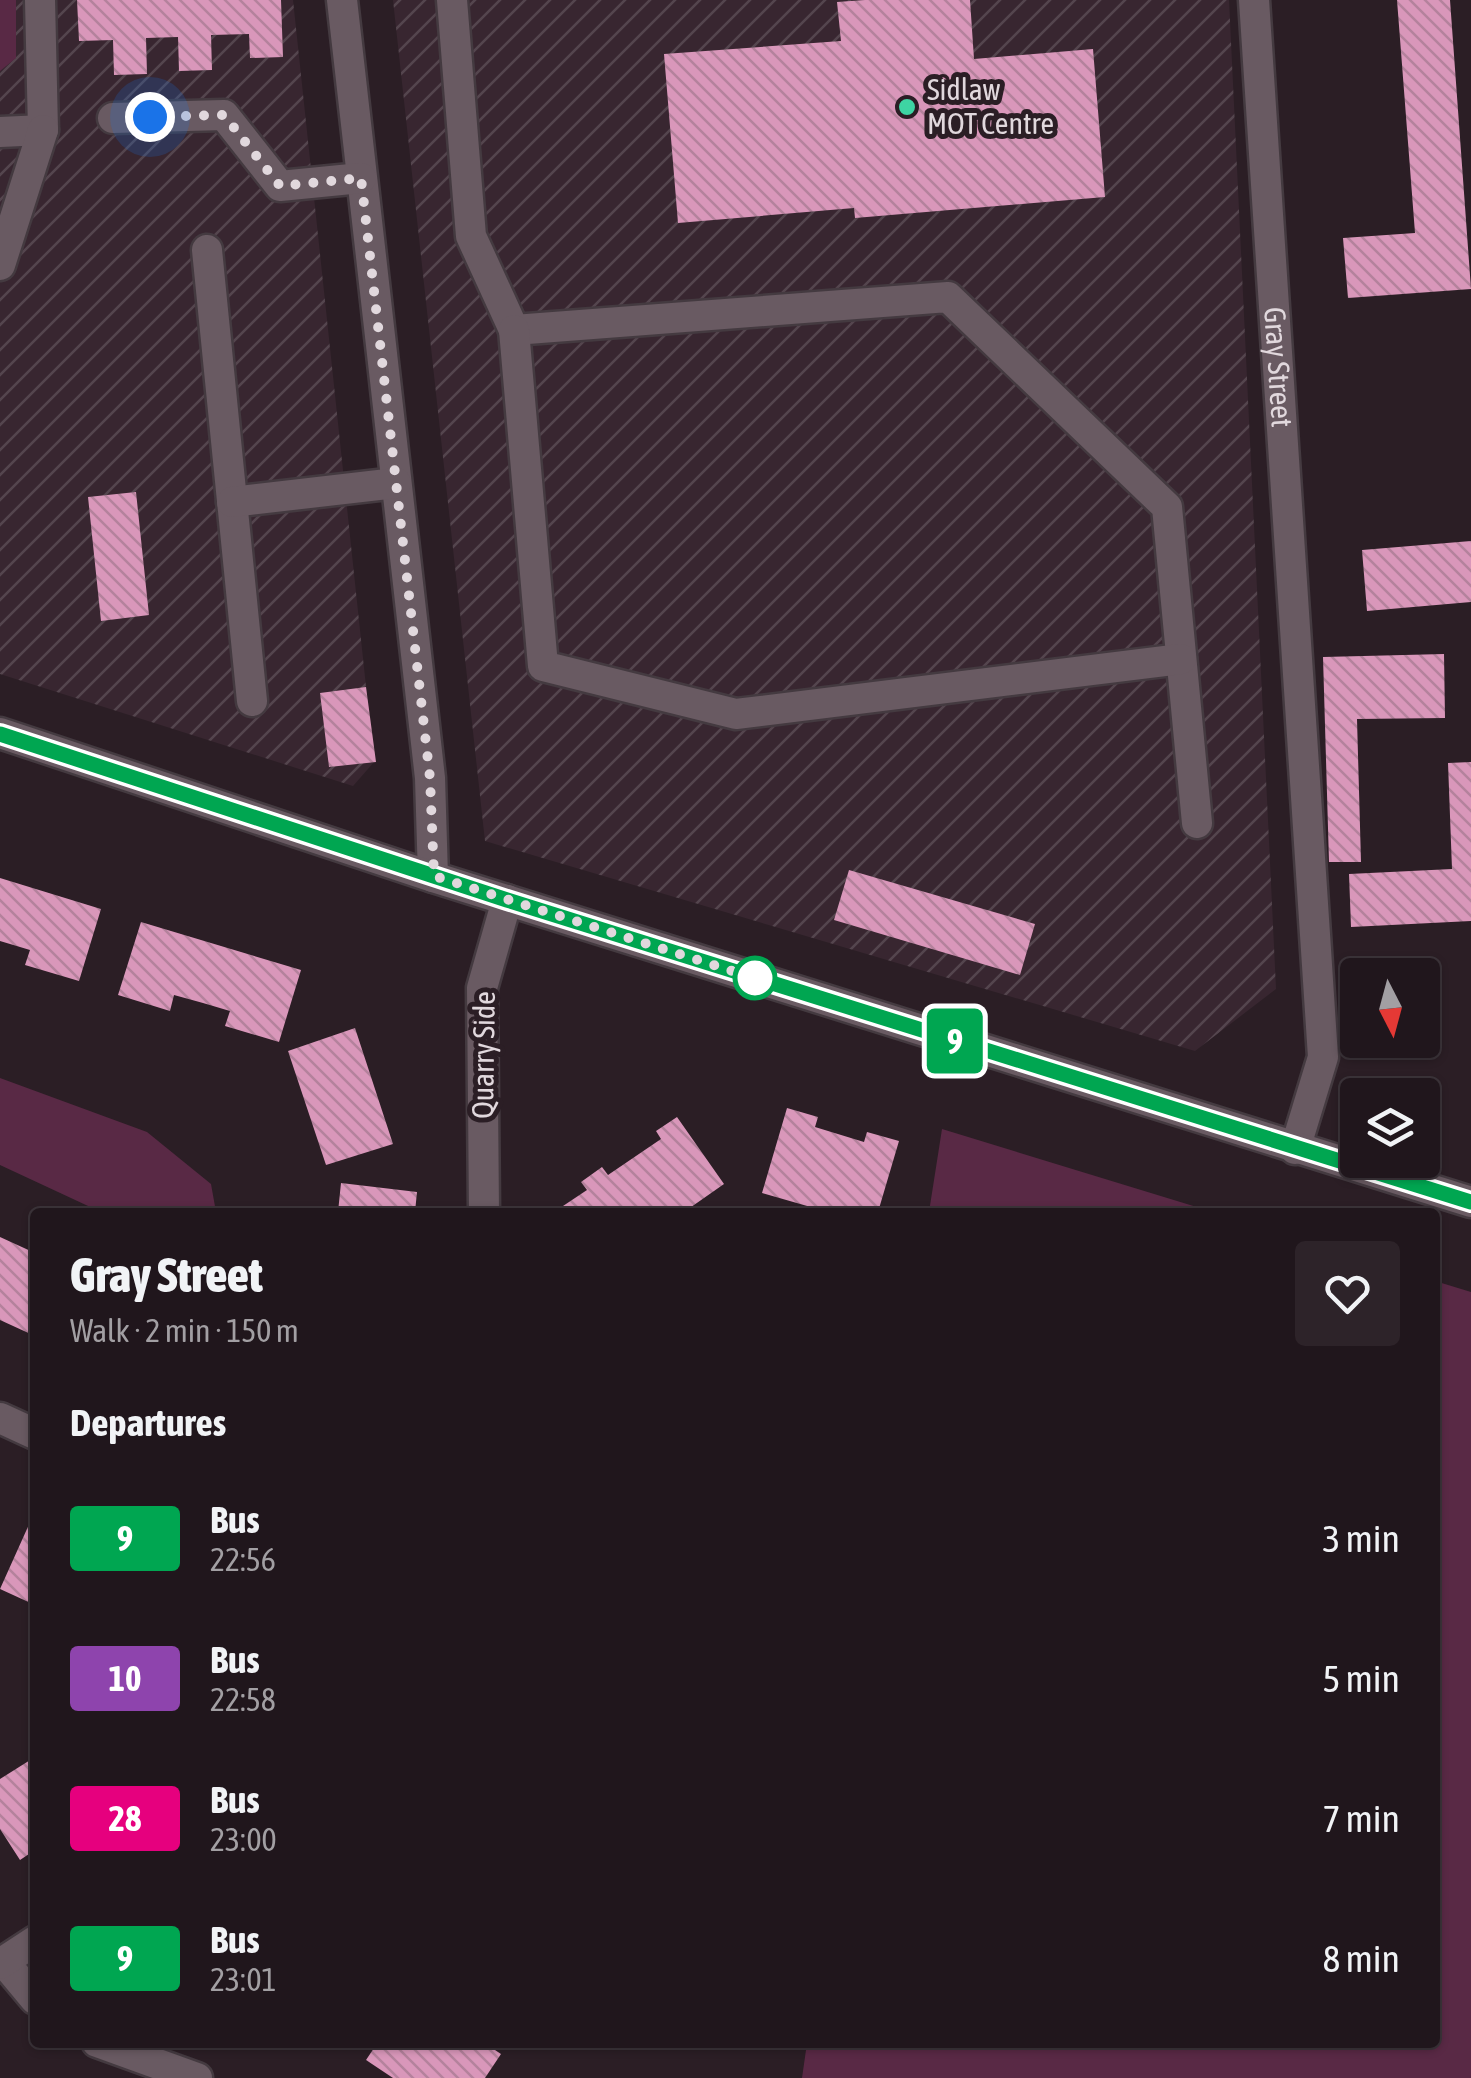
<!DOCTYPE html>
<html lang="en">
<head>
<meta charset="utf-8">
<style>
  :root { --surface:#20161c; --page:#2d2329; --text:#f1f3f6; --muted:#a29fa3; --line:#3d353b }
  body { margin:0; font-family:"Asap Condensed",sans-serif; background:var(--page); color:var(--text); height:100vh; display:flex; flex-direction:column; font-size:38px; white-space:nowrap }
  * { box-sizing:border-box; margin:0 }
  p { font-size:32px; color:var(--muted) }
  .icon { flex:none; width:55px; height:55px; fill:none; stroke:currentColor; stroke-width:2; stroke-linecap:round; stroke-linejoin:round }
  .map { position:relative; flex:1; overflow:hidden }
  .details { position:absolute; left:30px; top:1208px; width:1410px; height:840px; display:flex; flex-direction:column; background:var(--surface); border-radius:10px; box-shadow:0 2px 8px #0004,0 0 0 2px var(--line) }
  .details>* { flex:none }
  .badge { padding:0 20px; border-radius:8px; font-size:35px; line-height:65px }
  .needle { width:65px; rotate:174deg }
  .fabs { position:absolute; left:1340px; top:958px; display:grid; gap:20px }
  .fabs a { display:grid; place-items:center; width:100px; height:100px; border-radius:10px; background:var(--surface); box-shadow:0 2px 8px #0004,0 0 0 2px var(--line); font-size:50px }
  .you { position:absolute; width:50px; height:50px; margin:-25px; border:8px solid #fff; border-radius:50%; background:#1a73e8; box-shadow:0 0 0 15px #1a73e833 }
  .map>.badge { position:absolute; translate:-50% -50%; box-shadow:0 0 0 5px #fff }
  h2 { padding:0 40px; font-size:38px; line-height:90px }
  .round { display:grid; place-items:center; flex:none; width:105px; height:105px; border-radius:10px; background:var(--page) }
  .overview { display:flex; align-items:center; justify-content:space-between; height:170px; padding:0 40px }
  h1 { font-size:48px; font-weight:800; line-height:75px }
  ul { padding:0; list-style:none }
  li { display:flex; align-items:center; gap:30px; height:140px; padding:0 40px }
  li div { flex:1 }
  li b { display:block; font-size:38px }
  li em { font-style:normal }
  li .badge { min-width:110px; font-weight:700; text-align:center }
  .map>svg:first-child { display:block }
  .industrial { fill:url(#industrial-furrows) }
  .green { fill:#592945 }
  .building { fill:url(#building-back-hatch) }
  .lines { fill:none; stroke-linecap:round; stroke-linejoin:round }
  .minor-casing { stroke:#443a40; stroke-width:35 }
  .minor { stroke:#695a62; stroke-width:30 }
  .line-casing { stroke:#fff; stroke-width:22 }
  .line { stroke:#00a651; stroke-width:15 }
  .walk { stroke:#e1d8dd; stroke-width:10; stroke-dasharray:0 18 }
  .poi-dot { fill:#3ed4a3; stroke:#2b1e25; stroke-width:4 }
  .stop-dot { fill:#fff; stroke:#00a651; stroke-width:5 }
  .labels { text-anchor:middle; stroke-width:10; stroke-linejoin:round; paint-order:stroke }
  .poi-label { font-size:30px; fill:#e1d8dd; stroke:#2b1e25; text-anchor:start }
  .street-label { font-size:30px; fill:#e1d8dd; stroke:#2b1e25 }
</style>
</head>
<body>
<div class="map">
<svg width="1471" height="2078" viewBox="0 0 1471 2078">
  <defs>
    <pattern id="industrial-furrows" width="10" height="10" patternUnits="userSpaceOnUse" patternTransform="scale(2.5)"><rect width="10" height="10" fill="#382630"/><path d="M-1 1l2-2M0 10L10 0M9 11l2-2" fill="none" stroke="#54454e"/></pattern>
    <pattern id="building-back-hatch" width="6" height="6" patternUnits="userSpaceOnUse" patternTransform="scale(2.5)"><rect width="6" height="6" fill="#d997ba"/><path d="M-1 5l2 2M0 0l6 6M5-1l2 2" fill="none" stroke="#b4829c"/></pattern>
  </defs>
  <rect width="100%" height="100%" fill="#2b1e25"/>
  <path class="industrial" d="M0,0H293L374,762L353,786L0,674Z
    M393,0H1229L1276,989L1195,1051L485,841Z"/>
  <path class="green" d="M0,0H16V58L0,71Z
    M0,1078L147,1132L211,1184L216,1212H101L0,1165Z
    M942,1129L1213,1212H929Z
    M1435,1281L1471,1292V2078H802L807,2043L1435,2042Z"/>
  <path class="building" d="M77,0H281L283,57L250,58L249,34L211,35L212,70L179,71L178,37L146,38L147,74L114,75L113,40L79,41Z
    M865,0H970L974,59L1093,49L1105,197L855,218L854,208L678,223L664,54L841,41L837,2Z
    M1397,0H1450L1471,289L1348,298L1343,238L1415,233Z
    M136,492L149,615L101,621L88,497Z
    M1471,541V602L1367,611L1362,550Z
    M1444,654L1445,718L1357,719L1361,862H1329L1323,657Z
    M366,687L376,762L329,767L320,693Z
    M1471,762V921L1351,927L1349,874L1452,869L1448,763Z
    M849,870L1035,924L1020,975L834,920Z
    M0,878L101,909L79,981L25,965L30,950L0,941Z
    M141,922L301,970L279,1042L225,1026L230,1011L203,1003L174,995L170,1011L118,995Z
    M355,1028L393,1144L326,1165L288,1051Z
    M787,1108L818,1117L815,1127L864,1142L867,1132L899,1141L878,1212H828L762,1193Z
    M677,1117L724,1184L684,1212H554L587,1190L581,1182L602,1167L608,1175L661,1139L656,1131Z
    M341,1183L417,1192L415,1212H338Z
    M0,1237L35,1253V1336L0,1320Z
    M31,1520L35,1522V1605L0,1589Z
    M35,1757V1850L20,1860L0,1829V1779Z
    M378,2042H483L501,2054L485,2078H393L366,2060Z"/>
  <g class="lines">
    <defs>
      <g id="minor">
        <path d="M342,0L430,778L433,877"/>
        <path d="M452,0L471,236L514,330L948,297L1167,507L1197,823"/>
        <path id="s1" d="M1254,0L1323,1057L1295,1149"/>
        <path d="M113,118L224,115L280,186L361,178"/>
        <path d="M0,132L43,130L40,0"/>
        <path d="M207,250L252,701"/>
        <path d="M0,265L43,130"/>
        <path d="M514,330L543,666L736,714L1181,659"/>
        <path d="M232,502L396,483"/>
        <path d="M0,733L433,877L1471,1202"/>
        <path d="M484,1212L482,988L507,900"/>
        <path d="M0,1418L35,1434"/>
        <path d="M4,1962L35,1999"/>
        <path d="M0,1964L35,1941"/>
        <path d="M97,2042L197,2078"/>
      </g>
    </defs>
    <use href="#minor" class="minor-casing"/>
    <use href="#minor" class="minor"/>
  </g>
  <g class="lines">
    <defs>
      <path id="line" d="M0,734L507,900L1471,1202"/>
    </defs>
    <use href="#line" class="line-casing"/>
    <use href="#line" class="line"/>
    <path class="walk" d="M150,117L224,115L280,186L361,178L430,778L434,876L770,983L755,978"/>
  </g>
  <circle class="poi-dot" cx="907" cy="107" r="10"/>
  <circle class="stop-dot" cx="755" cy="978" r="20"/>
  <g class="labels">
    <g class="poi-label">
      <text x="927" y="100">Sidlaw<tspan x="927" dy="34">MOT Centre</tspan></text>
    </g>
    <g class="street-label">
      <text dy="10" stroke="none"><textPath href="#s1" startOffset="368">Gray Street</textPath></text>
      <text transform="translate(484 1055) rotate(-89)" y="10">Quarry Side</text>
    </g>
  </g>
</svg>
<div class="fabs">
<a><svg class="needle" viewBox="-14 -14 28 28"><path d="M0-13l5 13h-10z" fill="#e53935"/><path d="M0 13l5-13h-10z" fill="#a29fa3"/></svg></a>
<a><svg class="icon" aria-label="layers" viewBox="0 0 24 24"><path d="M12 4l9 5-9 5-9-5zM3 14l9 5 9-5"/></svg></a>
</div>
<div class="you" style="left:150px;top:117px"></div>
<b class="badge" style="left:955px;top:1041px;background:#00a651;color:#fff">9</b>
<section class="details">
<div class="overview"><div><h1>Gray Street</h1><p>Walk · 2 min · 150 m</p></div><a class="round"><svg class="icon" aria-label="heart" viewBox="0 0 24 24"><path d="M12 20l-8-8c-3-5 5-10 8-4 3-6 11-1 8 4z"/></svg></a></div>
<h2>Departures</h2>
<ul>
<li><span class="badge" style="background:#00a651;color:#fff">9</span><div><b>Bus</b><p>22:56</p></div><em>3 min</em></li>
<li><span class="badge" style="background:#8e44ad;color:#fff">10</span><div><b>Bus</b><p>22:58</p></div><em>5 min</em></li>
<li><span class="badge" style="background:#e6007e;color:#fff">28</span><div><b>Bus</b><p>23:00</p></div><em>7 min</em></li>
<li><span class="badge" style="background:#00a651;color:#fff">9</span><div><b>Bus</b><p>23:01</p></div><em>8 min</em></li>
</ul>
</section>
</div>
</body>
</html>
